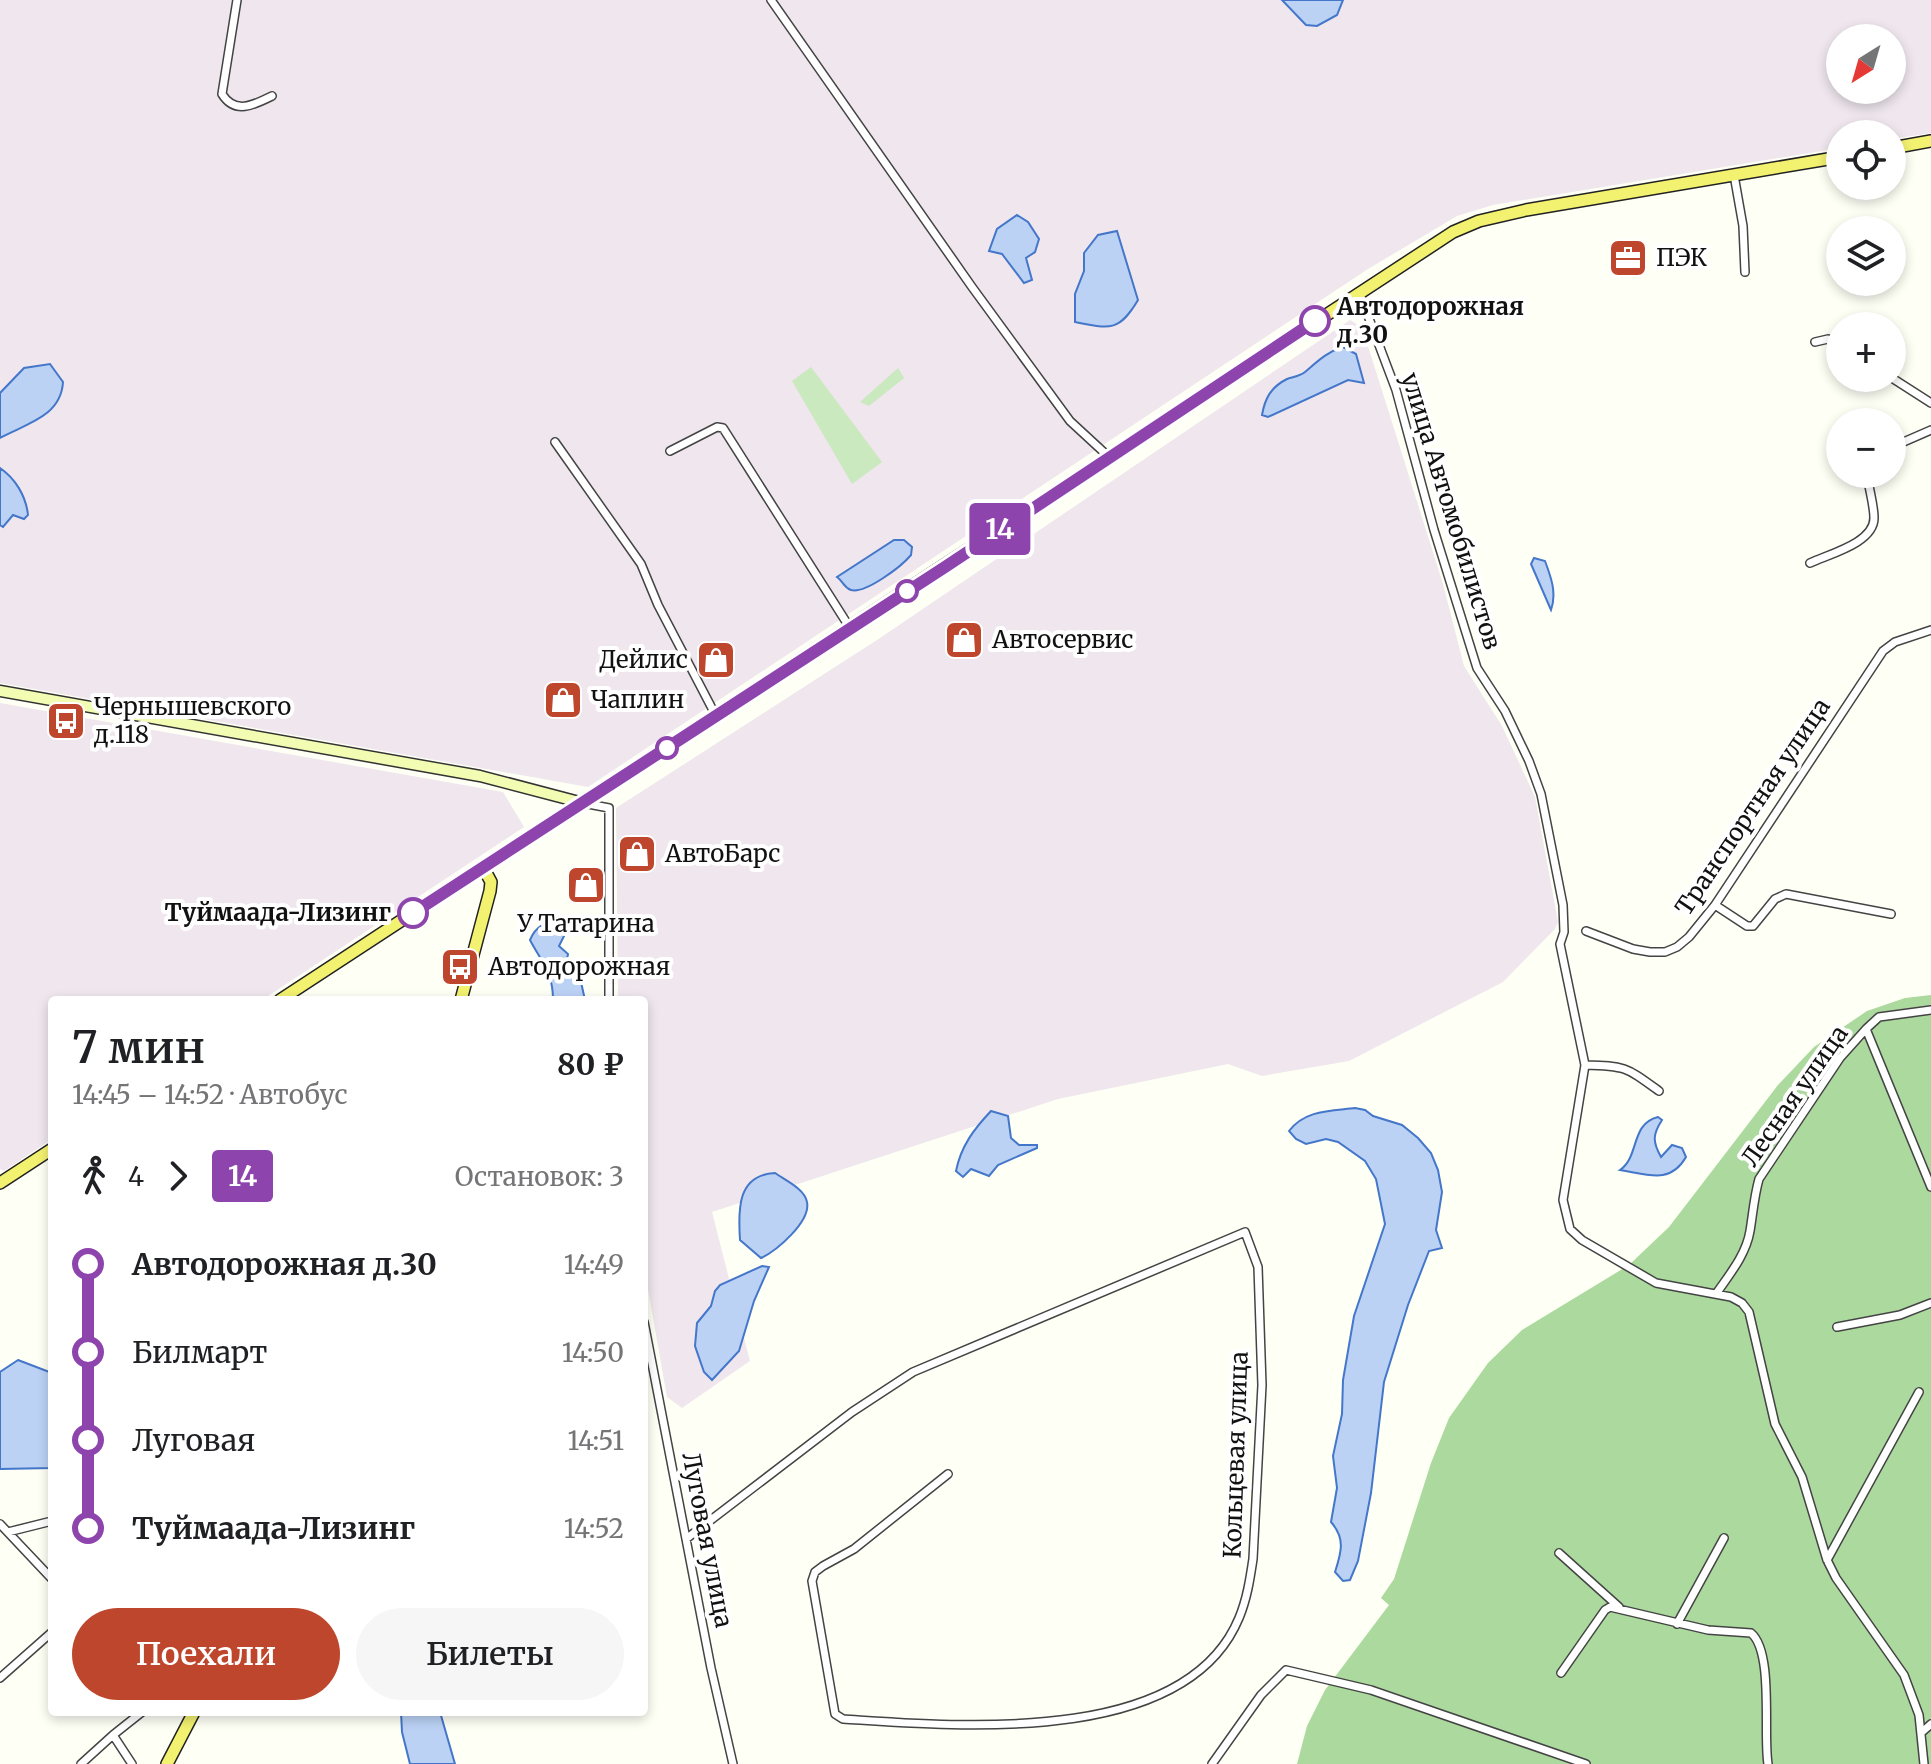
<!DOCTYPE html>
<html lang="ru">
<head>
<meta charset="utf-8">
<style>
  :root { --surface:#fff; --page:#f6f6f6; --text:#202124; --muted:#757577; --accent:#be462c }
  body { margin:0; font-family:Merriweather,serif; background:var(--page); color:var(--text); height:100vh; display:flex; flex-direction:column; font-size:30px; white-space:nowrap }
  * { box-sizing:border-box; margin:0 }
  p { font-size:26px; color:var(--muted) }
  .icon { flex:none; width:44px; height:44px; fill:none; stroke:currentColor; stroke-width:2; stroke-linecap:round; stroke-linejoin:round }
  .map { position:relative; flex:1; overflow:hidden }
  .panel { position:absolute; left:48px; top:996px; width:600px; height:720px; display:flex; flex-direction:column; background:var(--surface); border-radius:8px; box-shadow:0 4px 12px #0003 }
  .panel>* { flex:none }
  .badge { padding:0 16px; border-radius:6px; font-size:28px; line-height:52px }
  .needle { width:52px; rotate:217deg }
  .tools { position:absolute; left:1826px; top:24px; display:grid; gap:16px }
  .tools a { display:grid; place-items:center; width:80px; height:80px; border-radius:50%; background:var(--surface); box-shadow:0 4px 12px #0003; font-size:40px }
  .map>.badge { position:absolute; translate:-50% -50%; box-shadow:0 0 0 4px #fff }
  .legs { display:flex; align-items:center; gap:12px; height:88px; padding:0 24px; font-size:26px }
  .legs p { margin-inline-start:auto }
  .head { display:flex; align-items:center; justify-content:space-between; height:136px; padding:0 24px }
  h1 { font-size:44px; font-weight:600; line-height:60px }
  .primary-button { display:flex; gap:16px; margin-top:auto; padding:16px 24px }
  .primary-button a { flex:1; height:92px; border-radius:48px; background:var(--accent); color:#fff; font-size:32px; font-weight:600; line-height:92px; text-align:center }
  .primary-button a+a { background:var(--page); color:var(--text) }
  ul { padding:0 24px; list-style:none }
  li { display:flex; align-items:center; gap:28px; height:88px; font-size:30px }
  li i { display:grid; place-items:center; width:12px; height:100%; margin:0 10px; background:currentColor }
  li i::after { content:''; width:20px; height:20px; margin:-10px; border:6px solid; border-radius:50%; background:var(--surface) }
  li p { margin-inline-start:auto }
  li:first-child i { background:linear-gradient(#0000 50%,currentColor 0) }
  li:last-child i { background:linear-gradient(currentColor 50%,#0000 0) }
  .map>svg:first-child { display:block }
  .industrial { fill:#efe6ee; fill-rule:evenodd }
  .green { fill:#cbe9bf }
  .forest { fill:#acd99e }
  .water { fill:#bbd2f5; stroke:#4476c9; stroke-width:2 }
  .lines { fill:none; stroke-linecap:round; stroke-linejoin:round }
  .street-casing { stroke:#444; stroke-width:10 }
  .secondary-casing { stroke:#333; stroke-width:13 }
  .primary-casing { stroke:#222; stroke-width:14 }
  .street { stroke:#fff; stroke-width:7 }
  .secondary { stroke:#f3fcb3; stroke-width:10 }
  .primary { stroke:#f3f170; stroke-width:11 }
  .line-1-casing { stroke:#fff; stroke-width:18 }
  .line-1 { stroke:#8e44ad; stroke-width:12 }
  .stop-1-dot { fill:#fff; stroke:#8e44ad; stroke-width:4 }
  .labels { text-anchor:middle; stroke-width:8; stroke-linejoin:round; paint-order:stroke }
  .poi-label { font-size:24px; fill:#111; stroke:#fff; text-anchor:start }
  .stop-label { font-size:24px; font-weight:bold; fill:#111; stroke:#fff; text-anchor:start }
  .street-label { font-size:24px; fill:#111; stroke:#fff }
</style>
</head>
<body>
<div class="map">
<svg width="1931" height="1764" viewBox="0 0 1931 1764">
  <rect width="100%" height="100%" fill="#fefff5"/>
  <path class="industrial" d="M0,0H1931V133L1892,139V134H1840V148L1493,205L1457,216L1368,269L588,787L0,683ZM1840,38H1892V90H1840Z
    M1350,320L1362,327L1443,584L1464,666L1502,726L1535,797L1558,922L1555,929L1503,982L1349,1061L1262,1076L1228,1064L1058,1099L712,1212L750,1361L682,1408L667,1397L644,1267V1000H618L616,808L877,640Z
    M0,703L503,792L524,827L262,1000H52V1139L4,1171L0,1169Z"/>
  <path class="green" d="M811,367L882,462L852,484L792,381Z
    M898,368L904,378L869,406L860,402Z"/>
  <path class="forest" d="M1931,995V1764H1297L1307,1726L1325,1690L1389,1605L1381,1598L1394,1579L1431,1463L1449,1418L1488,1363L1522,1330L1629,1265L1669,1227L1778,1085L1814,1047L1867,1011L1905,998Z"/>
  <path class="water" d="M1282,0H1343L1337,15L1317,26L1306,25Z
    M1017,215L1028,222L1039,239L1035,252L1026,258L1032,280L1024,283L1002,254L989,251L997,229Z
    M1117,231L1138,300C1119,332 1110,329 1075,322V294L1084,271V253L1098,235Z
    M1343,347L1356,354L1364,383L1348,380L1268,417L1262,415C1265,398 1271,387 1287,379C1293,377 1300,376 1305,372C1318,361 1327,352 1343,347Z
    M50,364L63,382C61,417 25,424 0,438V393L24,368Z
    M0,468C15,478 26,496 28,515L24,519L13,515L3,527L0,525Z
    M894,540H904L912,547L911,555C901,567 865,594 851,590C843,587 844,582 837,577Z
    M1534,558L1545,561C1551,577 1557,593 1551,610L1531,564Z
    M559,923L566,932L559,946L568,954L566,964L581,982L585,1000H553C553,972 542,963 530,940C536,926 544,922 559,923Z
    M1355,1108L1365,1110L1373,1116L1402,1125L1418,1138L1431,1153L1438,1170L1442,1192L1436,1230L1442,1248L1429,1251L1408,1305L1384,1382L1371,1493L1358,1561L1350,1580L1343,1581L1335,1572C1341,1553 1346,1539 1331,1522L1337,1488L1333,1456L1342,1414L1343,1380L1354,1316L1385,1224L1376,1179L1365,1161L1338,1142L1326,1139L1306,1144L1296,1139L1289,1131C1305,1110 1330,1111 1355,1108Z
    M991,1111L1008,1116L1011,1138L1019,1145H1037V1148L998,1165L989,1176L971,1169L963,1177L956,1171C961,1146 974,1129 991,1111Z
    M1658,1117L1662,1120C1653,1134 1652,1141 1661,1157L1672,1145L1682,1148L1686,1157C1670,1185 1647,1174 1620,1170C1640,1156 1630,1124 1658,1117Z
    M775,1173C785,1180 805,1189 807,1202C811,1222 776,1251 761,1258L740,1240C738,1210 737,1175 775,1173Z
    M762,1266L769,1267L754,1301L739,1351L712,1380L704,1372L695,1346L697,1323L711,1306L715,1291L720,1285Z
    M18,1360L52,1373V1468L0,1469V1372Z
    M401,1712H440L455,1764H410L402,1732Z"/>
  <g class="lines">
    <defs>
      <path id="street" d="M237,0L222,94C235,115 254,105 272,96
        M771,0L972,287L1070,421L1109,457
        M1734,175L1743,226L1745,272
        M1359,292L1396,390L1434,530L1477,668L1505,711L1529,761L1541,794L1563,905L1564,932L1560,944L1585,1065L1563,1200L1570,1229L1582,1240L1656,1283L1731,1297L1742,1303L1749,1312L1775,1424L1802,1477L1827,1560L1836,1578L1904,1675L1919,1715L1924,1764
        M1815,342L1828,339L1840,343
        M1892,378L1931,403
        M555,442L641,564L658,605L716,716
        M1892,447L1931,430
        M670,451L717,427L723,428L850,628
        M1810,563C1829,554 1874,543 1874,518C1874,506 1870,493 1868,480L1870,474
        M583,803L609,808V1000
        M1715,905L1747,926H1753L1775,899L1786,894L1891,914
        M1586,931L1633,949L1650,952H1665L1677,947L1689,937L1715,905L1883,651L1895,642L1931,630
        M1866,1029L1931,1187
        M1585,1065C1626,1066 1626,1067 1659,1091
        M1716,1294C1729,1275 1746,1255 1750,1231C1753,1213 1754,1197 1759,1179L1840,1058L1866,1029L1879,1017L1931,1010
        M644,1322L711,1668L733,1764
        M1837,1327L1900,1315L1931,1303
        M0,1524L52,1579
        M8,1532L52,1521
        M686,1539L852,1412L913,1372L1245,1232L1258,1267L1262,1385L1253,1559C1250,1579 1247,1599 1239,1618C1185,1748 955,1726 843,1719L835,1714L812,1581L815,1572L823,1566L854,1549L948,1474
        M1559,1553L1619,1607
        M1827,1560L1919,1392
        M1677,1624L1724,1538
        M1561,1673L1605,1610L1610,1607L1708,1630L1751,1633C1774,1652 1763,1734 1768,1764
        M0,1678L52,1632
        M1922,1732L1931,1724
        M81,1764L113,1735
        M132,1764L113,1735L142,1712
        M1212,1764L1261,1695L1286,1670L1371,1690L1586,1764"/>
      <path id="secondary" d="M0,691L480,776L583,803"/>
      <path id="primary" d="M1892,148L1931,141
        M280,1000L1453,232L1479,221L1526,210L1840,157
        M461,1000L490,891L491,882L483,867
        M0,1183L52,1149
        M167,1764L194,1712"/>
    </defs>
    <use href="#street" class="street-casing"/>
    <use href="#secondary" class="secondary-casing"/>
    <use href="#primary" class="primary-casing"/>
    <use href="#street" class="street"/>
    <use href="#secondary" class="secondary"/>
    <use href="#primary" class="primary"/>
  </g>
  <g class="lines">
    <defs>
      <path id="line-1" d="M413,913L945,567L1315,321"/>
    </defs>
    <use href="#line-1" class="line-1-casing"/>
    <use href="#line-1" class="line-1"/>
  </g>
  <defs>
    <symbol id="office-square" viewBox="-11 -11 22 22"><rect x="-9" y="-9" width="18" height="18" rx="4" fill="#be462c" stroke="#fff"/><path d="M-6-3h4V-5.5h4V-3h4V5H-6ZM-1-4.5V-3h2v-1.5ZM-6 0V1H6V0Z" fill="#fff"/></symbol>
    <symbol id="shop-square" viewBox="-11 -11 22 22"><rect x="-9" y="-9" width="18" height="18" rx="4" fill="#be462c" stroke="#fff"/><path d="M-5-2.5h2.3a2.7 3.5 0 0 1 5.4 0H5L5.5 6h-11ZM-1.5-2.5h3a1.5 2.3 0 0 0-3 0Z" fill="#fff"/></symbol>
    <symbol id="bus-square" viewBox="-11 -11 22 22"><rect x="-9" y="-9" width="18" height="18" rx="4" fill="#be462c" stroke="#fff"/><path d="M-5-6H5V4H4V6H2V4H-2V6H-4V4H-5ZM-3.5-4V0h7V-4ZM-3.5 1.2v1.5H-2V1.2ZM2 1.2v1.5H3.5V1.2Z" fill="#fff"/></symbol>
  </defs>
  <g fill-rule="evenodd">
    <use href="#office-square" x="1606" y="236" width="44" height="44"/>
    <use href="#shop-square" x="942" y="618" width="44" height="44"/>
    <use href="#shop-square" x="694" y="638" width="44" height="44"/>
    <use href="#shop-square" x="541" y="678" width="44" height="44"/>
    <use href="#bus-square" x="44" y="699" width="44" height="44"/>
    <use href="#shop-square" x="615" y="832" width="44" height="44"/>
    <use href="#shop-square" x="564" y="863" width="44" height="44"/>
    <use href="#bus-square" x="438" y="945" width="44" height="44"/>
  </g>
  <g class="stop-1-dot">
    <circle cx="1315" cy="321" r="14"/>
    <circle cx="907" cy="591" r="10"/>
    <circle cx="667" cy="748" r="10"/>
    <circle cx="413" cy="913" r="14"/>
  </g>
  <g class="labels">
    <g class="poi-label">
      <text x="1656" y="266">ПЭК</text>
      <text x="992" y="648">Автосервис</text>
      <text x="688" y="668" text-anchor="end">Дейлис</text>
      <text x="591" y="708">Чаплин</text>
      <text x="94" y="715">Чернышевского<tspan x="94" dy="28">д.118</tspan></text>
      <text x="665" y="862">АвтоБарс</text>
      <text x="586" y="932" text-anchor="middle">У Татарина</text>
      <text x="488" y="975">Автодорожная</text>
    </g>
    <g class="stop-label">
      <text x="1337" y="315">Автодорожная<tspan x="1337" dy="28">д.30</tspan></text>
      <text x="391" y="921" text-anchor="end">Туймаада-Лизинг</text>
    </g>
    <g class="street-label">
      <text transform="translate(1451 511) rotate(73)" y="8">улица Автомобилистов</text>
      <text transform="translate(1753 807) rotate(-56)" y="8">Транспортная улица</text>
      <text transform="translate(1795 1096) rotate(-55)" y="8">Лесная улица</text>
      <text transform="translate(1236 1455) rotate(-88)" y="8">Кольцевая улица</text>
      <text transform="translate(707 1540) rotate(79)" y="8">Луговая улица</text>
    </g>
  </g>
</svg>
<div class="tools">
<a><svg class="needle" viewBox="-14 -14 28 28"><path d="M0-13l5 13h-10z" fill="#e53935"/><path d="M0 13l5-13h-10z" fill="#757577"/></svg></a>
<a><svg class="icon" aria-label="locate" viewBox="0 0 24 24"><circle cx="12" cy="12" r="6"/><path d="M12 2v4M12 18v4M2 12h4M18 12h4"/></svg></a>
<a><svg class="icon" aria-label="layers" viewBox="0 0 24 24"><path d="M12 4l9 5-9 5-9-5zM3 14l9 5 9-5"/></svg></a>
<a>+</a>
<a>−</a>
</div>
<b class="badge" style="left:1000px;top:529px;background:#8e44ad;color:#fff">14</b>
<section class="panel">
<div class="head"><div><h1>7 мин</h1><p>14:45 – 14:52 · Автобус</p></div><b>80 ₽</b></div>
<div class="legs"><svg class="icon" aria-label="walk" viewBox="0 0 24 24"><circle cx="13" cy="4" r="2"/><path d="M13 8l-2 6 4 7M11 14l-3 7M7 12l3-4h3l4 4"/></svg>4<svg class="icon" aria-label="forward" viewBox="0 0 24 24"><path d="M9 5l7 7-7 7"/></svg><b class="badge" style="background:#8e44ad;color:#fff">14</b><p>Остановок: 3</p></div>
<ul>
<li><i style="color:#8e44ad"></i><b>Автодорожная д.30</b><p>14:49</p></li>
<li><i style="color:#8e44ad"></i><span>Билмарт</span><p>14:50</p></li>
<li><i style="color:#8e44ad"></i><span>Луговая</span><p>14:51</p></li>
<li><i style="color:#8e44ad"></i><b>Туймаада-Лизинг</b><p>14:52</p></li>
</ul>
<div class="primary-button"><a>Поехали</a><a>Билеты</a></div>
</section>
</div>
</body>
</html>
